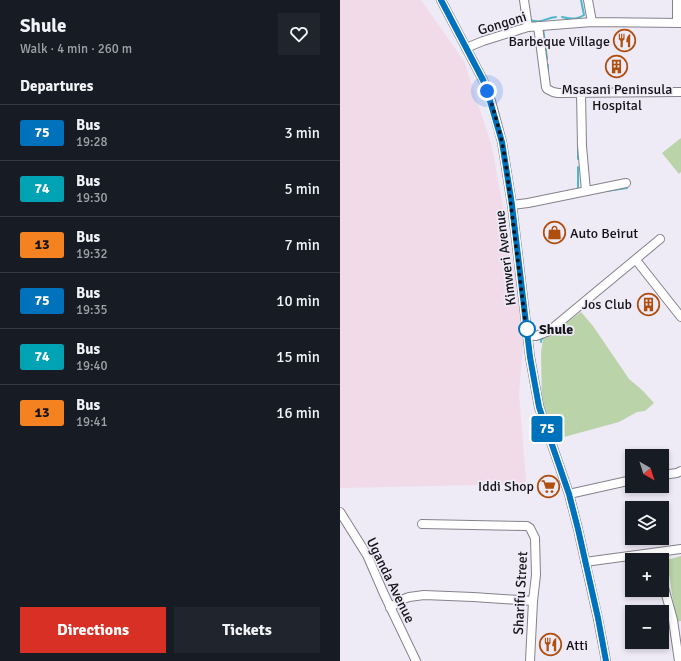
<!DOCTYPE html>
<html lang="en">
<head>
<meta charset="utf-8">
<style>
  :root { --surface:#171b24; --page:#20242c; --text:#f1f3f6; --muted:#9ea1a6; --line:#363941; --accent:#d93025 }
  body { margin:0; font-family:Signika,sans-serif; background:var(--page); color:var(--text); height:100vh; display:flex; flex-direction:column; font-size:15px; white-space:nowrap }
  * { box-sizing:border-box; margin:0 }
  p { font-size:13px; color:var(--muted) }
  .icon { flex:none; width:22px; height:22px; fill:none; stroke:currentColor; stroke-width:2; stroke-linecap:round; stroke-linejoin:round }
  .map { position:relative; flex:1; overflow:hidden }
  .details { display:flex; flex-direction:column; background:var(--surface); width:340px }
  .details>* { flex:none }
  .badge { padding:0 8px; border-radius:3px; font-size:14px; line-height:26px }
  .needle { width:26px; rotate:141deg }
  .fabs { position:absolute; left:285px; top:449px; display:grid; gap:8px }
  .fabs a { display:grid; place-items:center; width:44px; height:44px; border-radius:0px; background:var(--surface); box-shadow:0 2px 6px #0003; font-size:20px }
  .you { position:absolute; width:20px; height:20px; margin:-10px; border:3px solid #fff; border-radius:50%; background:#1a73e8; box-shadow:0 0 0 6px #1a73e833 }
  .map>.badge { position:absolute; translate:-50% -50%; box-shadow:0 0 0 2px #fff }
  h2 { padding:0 20px; font-size:15px; line-height:36px }
  .round { display:grid; place-items:center; flex:none; width:42px; height:42px; border-radius:0px; background:var(--page) }
  .summary { display:flex; align-items:center; justify-content:space-between; height:68px; padding:0 20px }
  h1 { font-size:19px; font-weight:800; line-height:30px }
  .primary-button { display:flex; gap:8px; margin-top:auto; padding:8px 20px }
  .primary-button a { flex:1; height:46px; border-radius:0px; background:var(--accent); color:#fff; font-size:16px; font-weight:800; line-height:46px; text-align:center }
  .primary-button a+a { background:var(--page); color:var(--text) }
  ul { padding:0; list-style:none }
  li { display:flex; align-items:center; gap:12px; height:56px; padding:0 20px; border-top:1px solid var(--line) }
  li div { flex:1 }
  li b { display:block; font-size:15px }
  li em { font-style:normal }
  li .badge { min-width:44px; font-weight:700; text-align:center }
  main { display:flex; flex:1; min-height:0 }
  .map>svg:first-child { display:block }
  .education { fill:#f1dbe9 }
  .green { fill:#bbd3a9 }
  .lines { fill:none; stroke-linecap:round; stroke-linejoin:round }
  .stream { stroke:#4fb9cc; stroke-width:2 }
  .minor-casing { stroke:#85828c; stroke-width:10 }
  .minor { stroke:#fff; stroke-width:8 }
  .line-casing { stroke:#fff; stroke-width:9 }
  .line { stroke:#0072bc; stroke-width:6 }
  .walk { stroke:#141317; stroke-width:4; stroke-dasharray:0 7.2 }
  .stop-dot { fill:#fff; stroke:#0072bc; stroke-width:2 }
  .labels { text-anchor:middle; stroke-width:3.5; stroke-linejoin:round; paint-order:stroke }
  .street-label { font-size:14px; fill:#141317; stroke:#eeeaf6 }
  .poi-label { font-size:14px; fill:#141317; stroke:#eeeaf6; text-anchor:end }
  .stop-label { font-size:14px; font-weight:bold; fill:#141317; stroke:#eeeaf6; text-anchor:start }
</style>
</head>
<body>
<main>
<section class="details">
<div class="summary"><div><h1>Shule</h1><p>Walk · 4 min · 260 m</p></div><a class="round"><svg class="icon" aria-label="heart" viewBox="0 0 24 24"><path d="M12 20l-8-8c-3-5 5-10 8-4 3-6 11-1 8 4z"/></svg></a></div>
<h2>Departures</h2>
<ul>
<li><span class="badge" style="background:#0072bc;color:#fff">75</span><div><b>Bus</b><p>19:28</p></div><em>3 min</em></li>
<li><span class="badge" style="background:#00a3b4;color:#fff">74</span><div><b>Bus</b><p>19:30</p></div><em>5 min</em></li>
<li><span class="badge" style="background:#f58220;color:#111">13</span><div><b>Bus</b><p>19:32</p></div><em>7 min</em></li>
<li><span class="badge" style="background:#0072bc;color:#fff">75</span><div><b>Bus</b><p>19:35</p></div><em>10 min</em></li>
<li><span class="badge" style="background:#00a3b4;color:#fff">74</span><div><b>Bus</b><p>19:40</p></div><em>15 min</em></li>
<li><span class="badge" style="background:#f58220;color:#111">13</span><div><b>Bus</b><p>19:41</p></div><em>16 min</em></li>
</ul>
<div class="primary-button"><a>Directions</a><a>Tickets</a></div>
</section>
<div class="map">
<svg width="341" height="661" viewBox="0 0 341 661">
  <rect width="100%" height="100%" fill="#eeeaf6"/>
  <path class="education" d="M0,0H81L124,61L152,147L175,273L185,320L179,394L186,480L184,484L0,488Z"/>
  <path class="green" d="M341,138V172L339,174L322,153Z
    M241,312L253,326L289,379L302,390L314,403L305,411L297,412L279,422L213,440L202,409L201,352L203,340Z
    M341,556V621L336,622L327,560Z"/>
  <g class="lines">
    <path class="stream" d="M181,5L183,20
      M222,17C229,19 238,19 244,15L241,0
      M190,20C202,24 205,18 216,17
      M203,28L207,59
      M208,65V72
      M238,159V148
      M238,188V167
      M266,191L287,188
      M201,342V340L206,336"/>
    <defs>
      <path id="minor" d="M101,0L143,80L151,101L162,142L172,205L190,357L199,407L229,494L238,529L258,619L266,661
        M184,0L188,27
        M248,0L252,22
        M337,23V0
        M198,26L206,87L207,89L213,92L218,93L341,92
        M126,48L143,41L188,27L252,22L341,23
        M241,93L242,146L246,191
        M172,205L188,203L286,183
        M296,260L341,317
        M188,335L196,336L209,331L320,239
        M322,475L337,473L341,471
        M229,494L292,480
        M0,512L27,555L44,594L76,661
        M82,524L187,526L190,528L195,538L196,575L193,601L190,661
        M245,562L341,549
        M322,580L333,620L339,661
        M50,608L61,600L69,597L84,595L133,597L193,601"/>
    </defs>
    <use href="#minor" class="minor-casing"/>
    <use href="#minor" class="minor"/>
  </g>
  <g class="lines">
    <defs>
      <path id="line" d="M101,0L143,80L150,101L162,142L172,205L190,357L199,407L229,494L238,529L258,618L266,661"/>
    </defs>
    <use href="#line" class="line-casing"/>
    <use href="#line" class="line"/>
    <path class="walk" d="M147,91C156,115 162,139 166,165L185,320L188,335L187,329"/>
  </g>
  <defs>
    <symbol id="restaurant-ring" viewBox="-11 -11 22 22"><circle r="9.5" fill="#eeeaf6" stroke="#b04e0f" stroke-width="1.5"/><path d="M-5-6h1v4h1v-4h1v4h1v-4h1v5L-1.5 .5V6h-2V.5L-5-1ZM5-6V6H3V1.5H1.5Q1.5-4 5-6Z" fill="#b04e0f"/></symbol>
    <symbol id="building-ring" viewBox="-11 -11 22 22"><circle r="9.5" fill="#eeeaf6" stroke="#b04e0f" stroke-width="1.5"/><path d="M-4-6H4V6H1V3H-1V6H-4ZM-2.5-4.3h1.7v1.8h-1.7ZM.8-4.3h1.7v1.8H.8ZM-2.5-1h1.7V.8h-1.7ZM.8-1h1.7V.8H.8Z" fill="#b04e0f"/></symbol>
    <symbol id="shop-ring" viewBox="-11 -11 22 22"><circle r="9.5" fill="#eeeaf6" stroke="#b04e0f" stroke-width="1.5"/><path d="M-5-2.5h2.3a2.7 3.5 0 0 1 5.4 0H5L5.5 6h-11ZM-1.5-2.5h3a1.5 2.3 0 0 0-3 0Z" fill="#b04e0f"/></symbol>
    <symbol id="supermarket-ring" viewBox="-11 -11 22 22"><circle r="9.5" fill="#eeeaf6" stroke="#b04e0f" stroke-width="1.5"/><path d="M-6-5.5h2.5l.6 2H6L4.5 2H-2.5L-4.4-4H-6ZM-1.5 3.2a1.3 1.3 0 1 0 .1 0ZM3 3.2a1.3 1.3 0 1 0 .1 0Z" fill="#b04e0f"/></symbol>
  </defs>
  <g fill-rule="evenodd">
    <use href="#restaurant-ring" x="272" y="28" width="25" height="25"/>
    <use href="#building-ring" x="264" y="54" width="25" height="25"/>
    <use href="#shop-ring" x="202" y="220" width="25" height="25"/>
    <use href="#building-ring" x="296" y="292" width="25" height="25"/>
    <use href="#supermarket-ring" x="196" y="474" width="25" height="25"/>
    <use href="#restaurant-ring" x="198" y="632" width="25" height="25"/>
  </g>
  <circle class="stop-dot" cx="187" cy="329" r="8"/>
  <g class="labels">
    <g class="street-label">
      <text transform="translate(162 23) rotate(-17)" y="5">Gongoni</text>
      <text transform="translate(165 258) rotate(-97)" y="5">Kimweri Avenue</text>
      <text transform="translate(51 580) rotate(64)" y="5">Uganda Avenue</text>
      <text transform="translate(180 593) rotate(-87)" y="5">Sharifu Street</text>
    </g>
    <g class="poi-label">
      <text x="270" y="46">Barbeque Village</text>
      <text x="277" y="94" text-anchor="middle">Msasani Peninsula<tspan x="277" dy="16">Hospital</tspan></text>
      <text x="230" y="238" text-anchor="start">Auto Beirut</text>
      <text x="292" y="309">Jos Club</text>
      <text x="194" y="491">Iddi Shop</text>
      <text x="226" y="650" text-anchor="start">Atti</text>
    </g>
    <g class="stop-label">
      <text x="199" y="334">Shule</text>
    </g>
  </g>
</svg>
<div class="fabs">
<a><svg class="needle" viewBox="-14 -14 28 28"><path d="M0-13l5 13h-10z" fill="#e53935"/><path d="M0 13l5-13h-10z" fill="#9ea1a6"/></svg></a>
<a><svg class="icon" aria-label="layers" viewBox="0 0 24 24"><path d="M12 4l9 5-9 5-9-5zM3 14l9 5 9-5"/></svg></a>
<a>+</a>
<a>−</a>
</div>
<div class="you" style="left:147px;top:91px"></div>
<b class="badge" style="left:207px;top:429px;background:#0072bc;color:#fff">75</b>
</div>
</main>
</body>
</html>
